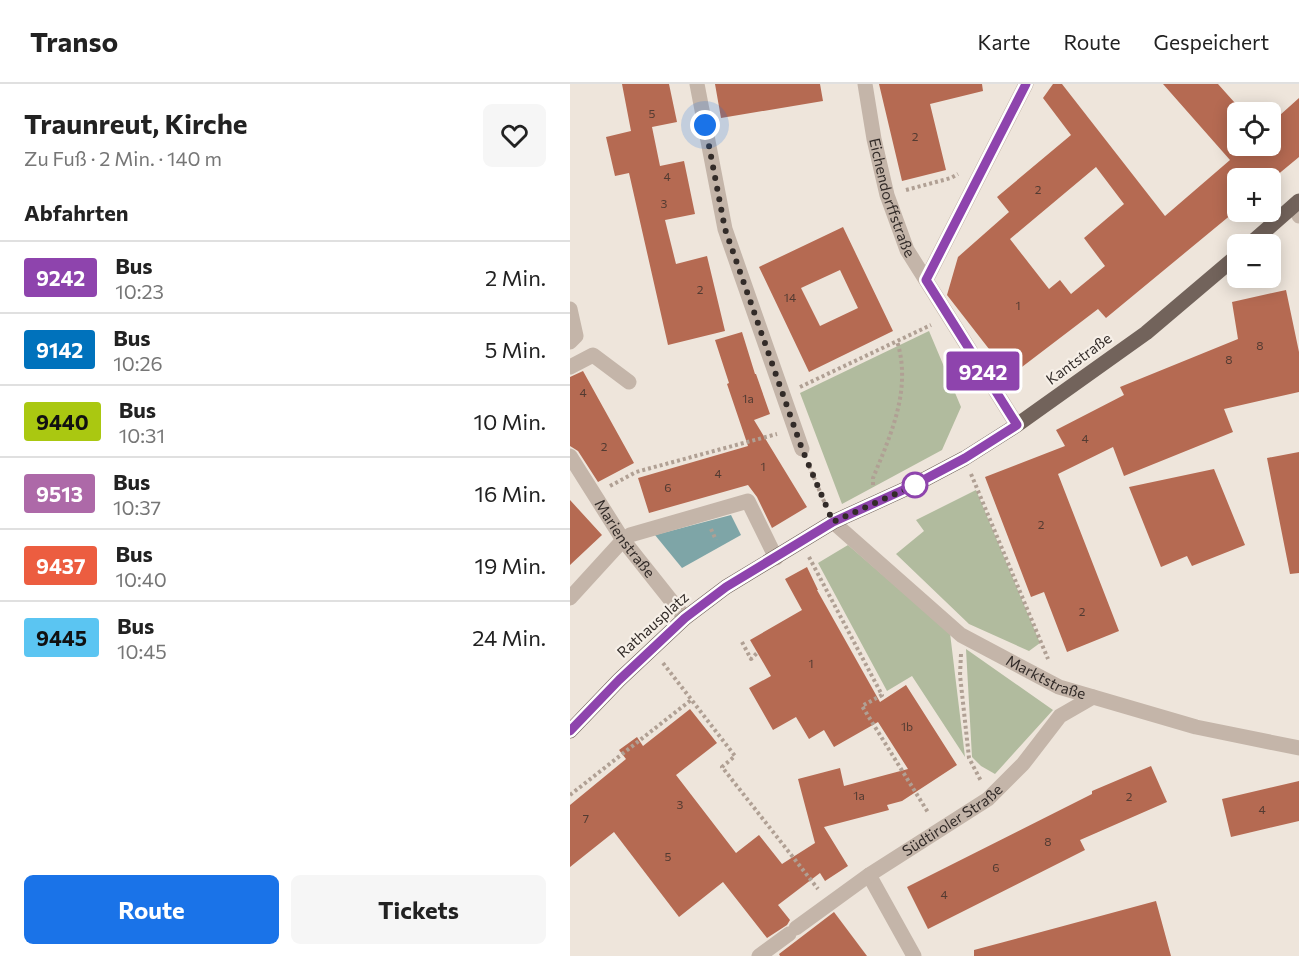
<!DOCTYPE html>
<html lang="de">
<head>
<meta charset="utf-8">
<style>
  :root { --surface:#fff; --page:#f6f6f6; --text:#222; --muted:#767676; --line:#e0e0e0; --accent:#1a73e8 }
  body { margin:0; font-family:Commissioner,sans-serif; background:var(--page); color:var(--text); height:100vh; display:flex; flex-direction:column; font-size:22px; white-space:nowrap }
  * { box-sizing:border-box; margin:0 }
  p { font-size:20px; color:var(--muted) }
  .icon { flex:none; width:33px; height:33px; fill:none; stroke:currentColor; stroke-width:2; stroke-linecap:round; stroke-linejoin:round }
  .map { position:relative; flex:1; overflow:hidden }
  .side { display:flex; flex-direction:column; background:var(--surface); width:570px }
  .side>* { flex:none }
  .badge { padding:0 12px; border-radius:4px; font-size:21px; line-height:39px }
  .tools { position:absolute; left:657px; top:18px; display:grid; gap:12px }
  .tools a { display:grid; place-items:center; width:54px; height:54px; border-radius:9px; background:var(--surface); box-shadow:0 3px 15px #0003; font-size:30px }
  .you { position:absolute; width:30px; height:30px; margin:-15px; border:4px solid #fff; border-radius:50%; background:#1a73e8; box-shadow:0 0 0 9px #1a73e833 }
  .map>.badge { position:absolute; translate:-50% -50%; box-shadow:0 0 0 3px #fff }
  h2 { padding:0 24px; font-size:22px; line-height:54px }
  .round { display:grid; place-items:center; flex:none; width:63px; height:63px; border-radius:9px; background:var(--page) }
  .headline { display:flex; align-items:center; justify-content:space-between; height:102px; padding:0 24px }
  h1 { font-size:28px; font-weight:700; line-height:45px }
  .primary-button { display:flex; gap:12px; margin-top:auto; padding:12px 24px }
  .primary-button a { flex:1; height:69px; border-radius:9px; background:var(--accent); color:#fff; font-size:24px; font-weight:700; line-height:69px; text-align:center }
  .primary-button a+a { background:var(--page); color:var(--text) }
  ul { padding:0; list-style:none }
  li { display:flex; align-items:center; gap:18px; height:72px; padding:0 24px; border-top:2px solid var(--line) }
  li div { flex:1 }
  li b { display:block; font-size:22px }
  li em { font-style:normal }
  li .badge { min-width:66px; font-weight:700; text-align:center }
  header { display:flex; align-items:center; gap:36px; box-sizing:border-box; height:84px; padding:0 30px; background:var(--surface); border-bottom:2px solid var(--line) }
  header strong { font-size:28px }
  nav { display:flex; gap:33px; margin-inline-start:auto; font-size:21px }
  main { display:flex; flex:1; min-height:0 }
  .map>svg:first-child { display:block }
  .green { fill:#b1bb9e }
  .water { fill:#7ea5a7 }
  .building { fill:#b56a52; fill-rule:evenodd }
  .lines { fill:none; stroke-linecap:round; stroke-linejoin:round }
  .path { stroke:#b0a094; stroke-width:4; stroke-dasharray:3 3; stroke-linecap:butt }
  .minor { stroke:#c4b5a9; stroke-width:15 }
  .major { stroke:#72635b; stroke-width:15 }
  .line-casing { stroke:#fff; stroke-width:14 }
  .line { stroke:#8e44ad; stroke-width:9 }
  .walk { stroke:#322b28; stroke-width:6; stroke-dasharray:0 10.8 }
  .stop-dot { fill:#fff; stroke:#8e44ad; stroke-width:3 }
  .labels { text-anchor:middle; stroke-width:4.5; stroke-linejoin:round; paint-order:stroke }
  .number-label { font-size:12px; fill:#533b32 }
  .street-label { font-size:15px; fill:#322b28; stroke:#f6efe7 }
</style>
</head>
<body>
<header>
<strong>Transo</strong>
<nav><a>Karte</a><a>Route</a><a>Gespeichert</a></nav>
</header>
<main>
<section class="side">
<div class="headline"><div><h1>Traunreut, Kirche</h1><p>Zu Fuß · 2 Min. · 140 m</p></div><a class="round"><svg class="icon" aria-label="heart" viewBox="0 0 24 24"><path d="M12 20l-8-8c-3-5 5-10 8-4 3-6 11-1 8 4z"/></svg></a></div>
<h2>Abfahrten</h2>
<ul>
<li><span class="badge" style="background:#8e44ad;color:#fff">9242</span><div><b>Bus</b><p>10:23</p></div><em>2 Min.</em></li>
<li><span class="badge" style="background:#0072bc;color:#fff">9142</span><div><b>Bus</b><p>10:26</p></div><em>5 Min.</em></li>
<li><span class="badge" style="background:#aac811;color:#111">9440</span><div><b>Bus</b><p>10:31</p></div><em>10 Min.</em></li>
<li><span class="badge" style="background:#ad69a8;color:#fff">9513</span><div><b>Bus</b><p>10:37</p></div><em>16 Min.</em></li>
<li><span class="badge" style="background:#ec5d40;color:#fff">9437</span><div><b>Bus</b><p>10:40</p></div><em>19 Min.</em></li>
<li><span class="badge" style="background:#5bc5f2;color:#111">9445</span><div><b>Bus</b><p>10:45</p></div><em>24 Min.</em></li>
</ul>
<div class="primary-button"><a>Route</a><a>Tickets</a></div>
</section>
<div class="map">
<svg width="729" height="872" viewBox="0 0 729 872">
  <rect width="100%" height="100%" fill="#eee5db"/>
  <path class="green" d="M359,247L391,323L372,366L272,420L230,309Z
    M406,406L470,559L459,567L399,540L326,470L354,447L346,436Z
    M278,461L380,549L395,673L342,592L317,607L248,479Z
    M396,565L483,626L425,690L411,682L402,673Z"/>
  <path class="water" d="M161,431L171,451L112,484L85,451Z"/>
  <path class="building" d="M52,0H99L107,38L82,43L90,82L114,77L125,130L95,136L106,180L137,172L155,247L98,261L59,89L45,92L36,53L61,47Z
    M145,0H250L253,17L151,34Z
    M309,0H412L413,7L360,20L376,86L332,97Z
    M483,0H492L595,132L660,76L593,0H648L673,28H668V62H700V40L729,14V73L700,97V94H668V125L536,234L528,225L440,292L377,211L388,173L439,128L427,113L501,51L473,14ZM526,83L554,120L514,154L535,182L501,210L490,196L479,205L440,155Z
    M273,143L323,247L239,288L189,183ZM270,186L288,224L250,242L231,204Z
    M716,206L729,268V308L654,325L663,348L554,392L543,363L488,390L549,547L497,568L474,508L461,513L415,393L495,362L486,346L554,311L550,303L668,255L662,218Z
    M172,248L185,290H186L200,330L184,336L237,423L202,444L187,413L178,401L79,429L68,394L178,362L157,300L159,299L145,256Z
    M13,287L64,379L28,398L8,367L0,362V293Z
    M729,368V489L720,490L697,374Z
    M644,385L675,461L622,482L617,472L591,483L559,403Z
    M0,416L32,451L0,481Z
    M237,483L248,506H247L310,618L336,601L387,681L332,717L317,721L319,726L254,743L278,782L255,797L250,789L208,821L220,836L217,841L197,854L153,798L109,833L44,748L0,783V721L56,675L49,666L67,653L73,662L120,625L147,659L106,691L166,769L189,751L212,780L245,759L228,695L270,684L274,702L338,685L308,638L264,663L254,646L239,655L226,633L203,646L179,604L201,592L180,556L232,526L215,495Z
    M581,682L597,718L510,756L515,766L358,845L337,803L522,710V707Z
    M729,697V737L661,753L652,715Z
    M586,817L601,872H404V866Z
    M264,828L297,872H210L209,870Z"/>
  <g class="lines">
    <path class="path" d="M336,106L381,94L388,90
      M230,303L361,241
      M239,382L256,422
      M401,390L478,575
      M303,401V394C321,350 342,305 327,257
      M40,402L66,388L207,350
      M141,445L146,456
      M239,473L312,611L292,622L359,730
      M172,558L181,575L187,569
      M391,570L390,591L399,674L411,697
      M93,579L165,672L152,683L248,805
      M0,711L121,616"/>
    <g class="minor">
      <path d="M127,0L155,145L232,365"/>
      <path id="s1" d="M295,0L304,55L317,111L337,166L447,341"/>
      <path d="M726,120L729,132"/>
      <path d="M356,196L456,0"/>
      <path d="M0,225L6,252L0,258"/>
      <path d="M0,283L23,271L59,298"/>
      <path id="s2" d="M0,372L53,456L115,534"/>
      <path id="s3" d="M263,438L391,551L489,603L626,643L729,664"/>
      <path d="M0,514L53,456L60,451L178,417L206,474"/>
      <path d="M299,791L344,872"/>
      <path id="s4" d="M226,844L299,791L418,715L453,680L490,632L523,613"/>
      <path d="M189,872L219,850"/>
    </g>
    <path class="major" d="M680,160L729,117
      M0,647L49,596L115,534L156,503L263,438L344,401L395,374L447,341L576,249L668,171"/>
  </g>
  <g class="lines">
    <defs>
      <path id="line" d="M0,647L49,596L115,534L156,503L263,438L344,401L395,374L447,341L356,196L456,0"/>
    </defs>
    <use href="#line" class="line-casing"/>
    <use href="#line" class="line"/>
    <path class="walk" d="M135,41L155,145L232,365L263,438L345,401"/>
  </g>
  <circle class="stop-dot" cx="345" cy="401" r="12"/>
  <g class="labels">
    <g class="number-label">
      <text x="82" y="34">5</text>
      <text x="345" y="57">2</text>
      <text x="97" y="97">4</text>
      <text x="468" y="110">2</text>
      <text x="94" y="124">3</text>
      <text x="130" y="210">2</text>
      <text x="220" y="218">14</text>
      <text x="448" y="226">1</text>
      <text x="690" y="266">8</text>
      <text x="659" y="280">8</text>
      <text x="13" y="313">4</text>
      <text x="178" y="319">1a</text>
      <text x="515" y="359">4</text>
      <text x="34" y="367">2</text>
      <text x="193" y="387">1</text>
      <text x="148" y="394">4</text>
      <text x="98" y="408">6</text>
      <text x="471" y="445">2</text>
      <text x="512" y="532">2</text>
      <text x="241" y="584">1</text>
      <text x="337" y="647">1b</text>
      <text x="289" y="716">1a</text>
      <text x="559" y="717">2</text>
      <text x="110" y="725">3</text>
      <text x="692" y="730">4</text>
      <text x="16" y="739">7</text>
      <text x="478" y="762">8</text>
      <text x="98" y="777">5</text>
      <text x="426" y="788">6</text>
      <text x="374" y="815">4</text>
    </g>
    <g class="street-label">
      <text dy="5" stroke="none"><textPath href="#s1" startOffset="117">Eichendorffstraße</textPath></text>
      <text transform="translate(509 275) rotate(-36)" y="5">Kantstraße</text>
      <text dy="5" stroke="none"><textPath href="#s2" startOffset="99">Marienstraße</textPath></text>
      <text transform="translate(83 541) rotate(-42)" y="5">Rathausplatz</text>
      <text dy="5" stroke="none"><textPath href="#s3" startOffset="266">Marktstraße</textPath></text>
      <text dy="5" stroke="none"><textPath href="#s4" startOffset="190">Südtiroler Straße</textPath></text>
    </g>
  </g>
</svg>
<div class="tools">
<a><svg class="icon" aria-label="locate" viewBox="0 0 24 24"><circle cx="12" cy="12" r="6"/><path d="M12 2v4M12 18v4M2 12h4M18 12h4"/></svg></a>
<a>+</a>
<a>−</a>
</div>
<div class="you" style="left:135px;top:41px"></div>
<b class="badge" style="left:413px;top:287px;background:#8e44ad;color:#fff">9242</b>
</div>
</main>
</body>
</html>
